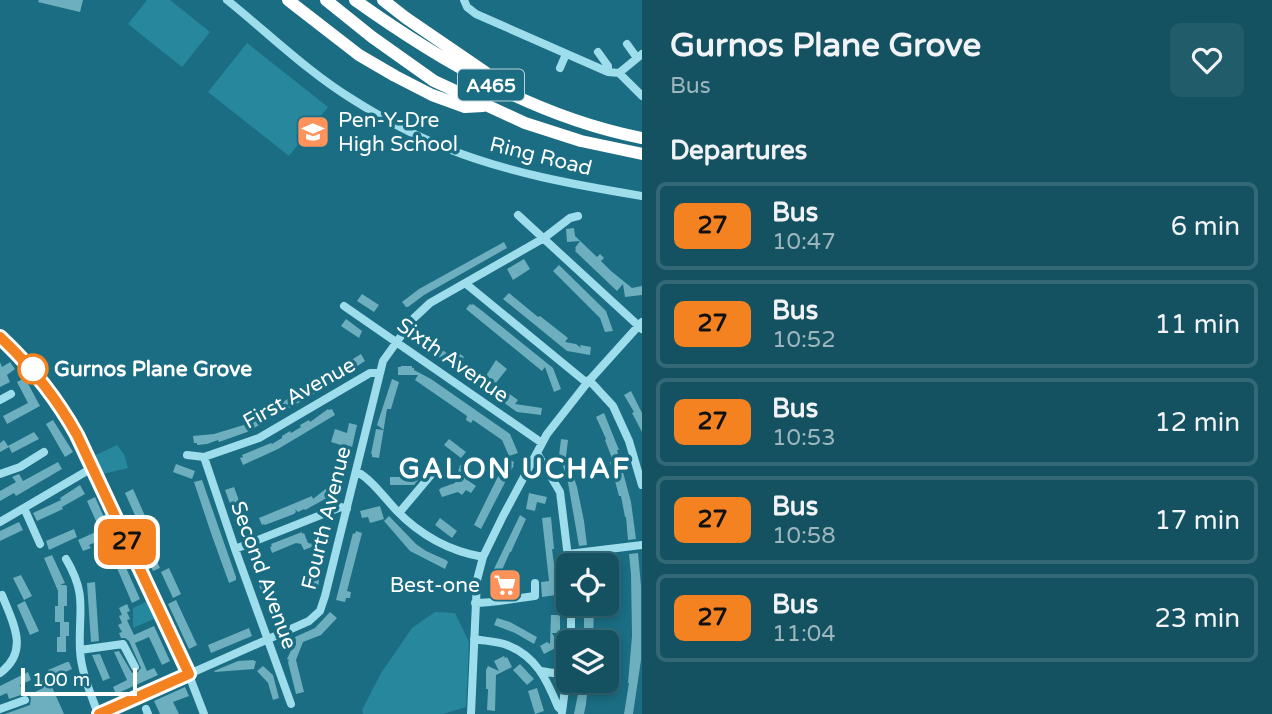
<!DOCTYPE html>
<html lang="en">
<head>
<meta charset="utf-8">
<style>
  :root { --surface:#145262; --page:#215c6b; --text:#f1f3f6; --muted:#9db6be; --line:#336977 }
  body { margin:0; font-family:"Varela Round",sans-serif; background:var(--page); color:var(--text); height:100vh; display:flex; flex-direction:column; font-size:26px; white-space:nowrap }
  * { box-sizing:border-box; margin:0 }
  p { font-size:23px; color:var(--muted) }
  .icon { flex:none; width:38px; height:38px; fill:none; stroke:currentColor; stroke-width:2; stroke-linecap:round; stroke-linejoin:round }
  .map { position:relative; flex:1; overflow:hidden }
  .details { display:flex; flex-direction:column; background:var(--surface); width:630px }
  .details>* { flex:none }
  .badge { padding:0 14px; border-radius:10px; font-size:24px; line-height:46px }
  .fabs { position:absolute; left:556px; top:553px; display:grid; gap:14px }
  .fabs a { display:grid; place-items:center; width:63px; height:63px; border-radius:10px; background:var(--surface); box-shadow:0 4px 10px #0003,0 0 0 2px var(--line); font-size:35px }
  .scale { position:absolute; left:21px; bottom:18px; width:116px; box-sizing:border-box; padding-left:7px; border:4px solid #fff; border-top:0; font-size:19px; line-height:24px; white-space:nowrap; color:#fff; -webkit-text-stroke:5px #1a6d82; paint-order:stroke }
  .map>.badge { position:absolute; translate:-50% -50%; box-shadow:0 0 0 4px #fff }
  h2 { padding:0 28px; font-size:26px; line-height:63px }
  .round { display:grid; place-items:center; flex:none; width:74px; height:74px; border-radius:10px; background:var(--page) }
  .head { display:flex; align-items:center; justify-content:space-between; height:119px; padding:0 28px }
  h1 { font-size:33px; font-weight:700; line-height:52px }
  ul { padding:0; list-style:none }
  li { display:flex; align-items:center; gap:21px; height:88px; margin:0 14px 10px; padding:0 14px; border:4px solid var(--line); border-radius:10px }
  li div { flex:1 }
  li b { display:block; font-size:26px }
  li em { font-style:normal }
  li .badge { min-width:77px; font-weight:700; text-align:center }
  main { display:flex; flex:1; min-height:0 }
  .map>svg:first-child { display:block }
  .green { fill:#26879d }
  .building { fill:#6dafbe }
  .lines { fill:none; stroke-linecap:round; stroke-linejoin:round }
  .minor { stroke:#9eddeb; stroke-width:8 }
  .highway { stroke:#fff; stroke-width:12 }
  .line-casing { stroke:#fff; stroke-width:16 }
  .line { stroke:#f58220; stroke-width:10 }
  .stop-dot { fill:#fff; stroke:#f58220; stroke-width:3.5 }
  .labels { text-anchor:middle; stroke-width:7; stroke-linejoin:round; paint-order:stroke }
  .shield { fill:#1a6d82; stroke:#bad3da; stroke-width:2 }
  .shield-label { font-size:19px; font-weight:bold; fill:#fff }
  .poi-label { font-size:21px; fill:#fff; stroke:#1a6d82; text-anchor:start }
  .street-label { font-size:21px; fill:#fff; stroke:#1a6d82 }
  .stop-label { font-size:21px; font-weight:bold; fill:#fff; stroke:#1a6d82; text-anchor:start }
  .district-label { font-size:28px; font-weight:bold; letter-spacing:2px; fill:#fff; stroke:#1a6d82 }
</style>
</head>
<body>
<main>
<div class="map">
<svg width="642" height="714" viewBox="0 0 642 714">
  <rect width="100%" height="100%" fill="#1a6d82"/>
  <path class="green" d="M147,0H170L210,32L182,67L128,24Z
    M247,43L328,107L289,156L208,92Z
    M117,445L124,454L128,468L103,474L94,456Z
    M148,601L156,618L133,628V608Z
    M435,612L455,613L469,642L466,707L443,714H363L362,710L381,673L412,628Z"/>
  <path class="building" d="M39,0H83L80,12L38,2Z
    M574,228L575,236L597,257L600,254L604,258L601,261L611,271L632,288L642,286V295L625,297L623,284L617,291L575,251L576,249L575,248L580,241L567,242L566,229Z
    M504,242L507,248L424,295L408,307H406L402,302L419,289Z
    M524,259L530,269L513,280L507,269Z
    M559,265L606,311L613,331L605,332L600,318L553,271Z
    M509,293L538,317L540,316L568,338L565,342L576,344L581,348L580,345L591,347L590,355L567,351L503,299Z
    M362,294L379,305L374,312L357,301Z
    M470,304L472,305L473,304L481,310L553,368L561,389L554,392L545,367L542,371L466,309Z
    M346,319L362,331L359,338L341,326Z
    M441,349L455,359L459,353L464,357L461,362L484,379L496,360L507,369L495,384L518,400L515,404L542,408L541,415L517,412L436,355Z
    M361,354L365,361L321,390L247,432L219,442L218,440L207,444L197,445V443H194L193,436L214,434L247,424Z
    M0,362L2,367L10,362L15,369L7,375L10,382L0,387Z
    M401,366H412V368H414V370L431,379L510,434L518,453L509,456L502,440L473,420L471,423L466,420L467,416L415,380L418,375H398V367H401Z
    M25,378L40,406L7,424L3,416L28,403L17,382Z
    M392,379L399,382L391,409H387L379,458L372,457V454H371L376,429L384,430L377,425Z
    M631,391L642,413V432L632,413L634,412L624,395Z
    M328,409L329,410L332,409L335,415L278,449L243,465L240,458L243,457L242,455L271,443L272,444L282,438V436L290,431L291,433L301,427L300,425L309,420L310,422Z
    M604,413L619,450H617L631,502L636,539L628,540L626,517H625L621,496H619L610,462L613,461L605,440L606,439L596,417Z
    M53,420L73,452L65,457L46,424Z
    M349,423L357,425L344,483L336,481L344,446L331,442L335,429L347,433Z
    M34,432L39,439L12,453L9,447L0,452V443L4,440L8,446Z
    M449,439L466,452L461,458L444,445Z
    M561,439L568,440L565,465L569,463L577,487L584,521L587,545L579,546L567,477L559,456Z
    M507,458L514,462L513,465H514L481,529L474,525Z
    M58,462L62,469L16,496L14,493L0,501V491L16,482L12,477L19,474L23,481Z
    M176,464L195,471L192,479L173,472Z
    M460,465L469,467L466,479L476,486L471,493L466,490L462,495L458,492L442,497L439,490L441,488L455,483Z
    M390,477H415L419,479L414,485H390Z
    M202,480L236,577V580L229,583L211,533L194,482Z
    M332,484L337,490L328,499L327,498L305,510L304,509L298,512L295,509L296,512L294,514L265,525L264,524L262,525L259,518L312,496L313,499Z
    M80,485L85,494L62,507L63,509L37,521L33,513L61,500L60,498Z
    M234,487L241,506L232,509L225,490Z
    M133,489L154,536L146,540L125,493Z
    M529,493L547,497L545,504L537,502L535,511L526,509Z
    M95,497L112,535L89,545L91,548L83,551L78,540L100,530L87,501Z
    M380,506L384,519L370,523L368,517L362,518L360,511Z
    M520,515L526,519L511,552H510L498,579L517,577L518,590L498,592L495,572L493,571Z
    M389,516L416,544L426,551L446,560L448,562L445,569L410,551L384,521Z
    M551,517L554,549H552L556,579L563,578L565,592H556V595L542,597L541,582L549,581L542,518Z
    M440,518L457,531L452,538L435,525Z
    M19,522L23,530L0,541V531Z
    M74,529L77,537L49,550L46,541Z
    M356,531L362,533L347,591L351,592L350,598H346L345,602L336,600L353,533L355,534Z
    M302,532V534L304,533L308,543L317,545L304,550L301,544L296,543L272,553L270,547L272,546L271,544Z
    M148,542L160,568L153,571L141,545Z
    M318,549L325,551V553L327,554L324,564L322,563L321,566L318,588H316V590L309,589Z
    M118,550L140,599L132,603L111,554Z
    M638,553L641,586V660L633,714H624L629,683H628L632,636L631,574L629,554Z
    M52,555L65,583L60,585H66L67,587V606H64V622H69V636H66V652H57V637H60V622H55V606H58V591L44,558Z
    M169,568L181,594L173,598L161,572Z
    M21,575L32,596L24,600L13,578Z
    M265,577L272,596L264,599L257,579Z
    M95,582L99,641L91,642L87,583Z
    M176,600L197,645L189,649L168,604Z
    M25,601L39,631L30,635L17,605Z
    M127,604L130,611L127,612L130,619L127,620L134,635L154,626L170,661L162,665L149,637L135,643L147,671L154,668L158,675L116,694L113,687L127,680L114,652L119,651L132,673H137L141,668L129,641L125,638H121L119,633L122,632L118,625L122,623L119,616L122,615L119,608Z
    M584,604H594L593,642H584Z
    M330,612L337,618L321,635L303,642L296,660L304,692L296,694L288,662L289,660L287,659L296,640L295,637L315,628Z
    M551,615H560V633H552L559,646L544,654L540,646L547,642L550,644Z
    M497,618L510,622L537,637L534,644L515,633L494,625Z
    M249,628L252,636L211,653L208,645Z
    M100,654L110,678L103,681L92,655Z
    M504,656L505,658L507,657L512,667L496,675L495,711L487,710L488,691V689H486V670L488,666L499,671L494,661Z
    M254,660V661H256L254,669L215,672L214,671L238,661Z
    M67,662H69L72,669L52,678L48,670Z
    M520,664L534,679L527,685L513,670Z
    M263,666L273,675L279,698L273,700L268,683L269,684L257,671Z
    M28,672L31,680L20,685L24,694L9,699L7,693L0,696V686Z
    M48,678L64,714H5L30,705L31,698L29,695L43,688L40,682Z
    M580,684L588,685L586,704L584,714H574Z
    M185,687L189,696L173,702L179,714H160L154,701Z
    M537,688L544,711L535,714L528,691Z"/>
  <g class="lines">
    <path class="minor" d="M227,0C268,33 308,72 352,99C382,118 413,135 446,148C508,173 576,185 642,196
      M464,0L467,7L476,14L608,72L619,73L642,54
      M627,44L637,58
      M598,52L608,66V72
      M560,68L566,54
      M619,73L642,96
      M518,215L642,329
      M465,283L587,383
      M344,306L542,443
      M0,337C32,367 56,397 77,435L187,670L204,714
      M589,380L613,406L629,441L642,485
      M0,400L11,394
      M537,453L560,492L569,565
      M187,455L204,457L259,438L370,373H380
      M204,457L235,549L291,704
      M356,471C372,480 383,496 396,510C420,535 449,551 483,557
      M0,474L20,467L44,452
      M24,508L40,544
      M399,513L436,469
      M0,522L92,468
      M235,549L341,507L347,509
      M568,554L642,545
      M66,559C88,596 78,611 80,650C81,672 91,694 98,714
      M475,603C496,603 515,598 535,596V583
      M474,639C484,641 497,641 507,645C536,656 547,680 558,707L562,711
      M571,642V604
      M80,650L123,644L135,667
      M541,671L553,673L568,668
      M0,673C30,651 13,623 2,595
      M0,709L25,700
      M146,709L148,714
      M562,712L569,659
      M99,714L309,621L320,611L325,596L383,361L414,318L430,303L544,238L570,218L578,216
      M471,714L477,580L483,557L503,516L547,434L587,383L642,322"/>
    <path class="highway" d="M288,0L359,55L395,76L432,95L465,107L483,106
      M326,0L372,37L434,81L525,123L581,141L642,154
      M355,0C442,62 536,117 642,138
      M383,0L406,18L485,72L491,82"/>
  </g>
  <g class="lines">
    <defs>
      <path id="line" d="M0,337C32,367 56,397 77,435L189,674L99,714"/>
    </defs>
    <use href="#line" class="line-casing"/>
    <use href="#line" class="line"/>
  </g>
  <defs>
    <symbol id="school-square" viewBox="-11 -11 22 22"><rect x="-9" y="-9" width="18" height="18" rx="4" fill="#fd925a" stroke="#1a6d82"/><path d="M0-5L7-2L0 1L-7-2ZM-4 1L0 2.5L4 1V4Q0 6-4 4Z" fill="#fff"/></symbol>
    <symbol id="supermarket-square" viewBox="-11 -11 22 22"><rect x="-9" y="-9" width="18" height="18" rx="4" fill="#fd925a" stroke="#1a6d82"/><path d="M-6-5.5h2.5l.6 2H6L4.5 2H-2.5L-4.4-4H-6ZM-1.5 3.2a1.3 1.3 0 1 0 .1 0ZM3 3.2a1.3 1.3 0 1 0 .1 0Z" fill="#fff"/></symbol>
  </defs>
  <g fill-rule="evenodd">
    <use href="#school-square" x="294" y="113" width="38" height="38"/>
    <use href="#supermarket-square" x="486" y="566" width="38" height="38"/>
  </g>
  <circle class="stop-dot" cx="33" cy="369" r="14"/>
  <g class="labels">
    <rect class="shield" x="458" y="69.5" width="66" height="31" rx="5"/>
    <g class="shield-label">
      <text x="491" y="92">A465</text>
    </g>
    <g class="poi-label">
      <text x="338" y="127">Pen-Y-Dre<tspan x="338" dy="24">High School</tspan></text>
      <text x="480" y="592" text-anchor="end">Best-one</text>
    </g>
    <g class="street-label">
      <text transform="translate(541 156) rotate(14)" y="7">Ring Road</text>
      <text transform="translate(453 360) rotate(35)" y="7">Sixth Avenue</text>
      <text transform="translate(299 393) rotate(-29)" y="7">First Avenue</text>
      <text transform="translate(326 518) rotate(-76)" y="7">Fourth Avenue</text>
      <text transform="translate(264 575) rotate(70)" y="7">Second Avenue</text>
    </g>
    <g class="stop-label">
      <text x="54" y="376">Gurnos Plane Grove</text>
    </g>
    <g class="district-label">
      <text x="515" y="478">GALON UCHAF</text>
    </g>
  </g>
</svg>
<div class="fabs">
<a><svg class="icon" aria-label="locate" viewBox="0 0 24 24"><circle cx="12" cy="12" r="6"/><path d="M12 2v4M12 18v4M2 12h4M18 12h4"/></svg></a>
<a><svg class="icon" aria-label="layers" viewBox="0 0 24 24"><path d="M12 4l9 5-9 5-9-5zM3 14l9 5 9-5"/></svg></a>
</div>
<div class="scale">100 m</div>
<b class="badge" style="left:127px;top:542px;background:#f58220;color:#111">27</b>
</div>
<section class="details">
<div class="head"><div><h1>Gurnos Plane Grove</h1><p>Bus</p></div><a class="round"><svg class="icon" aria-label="heart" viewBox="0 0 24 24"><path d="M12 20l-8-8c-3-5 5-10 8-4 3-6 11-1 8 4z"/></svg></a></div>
<h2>Departures</h2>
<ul>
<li><span class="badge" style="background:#f58220;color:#111">27</span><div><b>Bus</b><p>10:47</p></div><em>6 min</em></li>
<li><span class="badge" style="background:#f58220;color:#111">27</span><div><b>Bus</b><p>10:52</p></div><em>11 min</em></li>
<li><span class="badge" style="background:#f58220;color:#111">27</span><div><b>Bus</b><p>10:53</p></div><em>12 min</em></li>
<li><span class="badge" style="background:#f58220;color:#111">27</span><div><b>Bus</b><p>10:58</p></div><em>17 min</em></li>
<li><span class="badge" style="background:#f58220;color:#111">27</span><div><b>Bus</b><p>11:04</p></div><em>23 min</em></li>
</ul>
</section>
</main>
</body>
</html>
